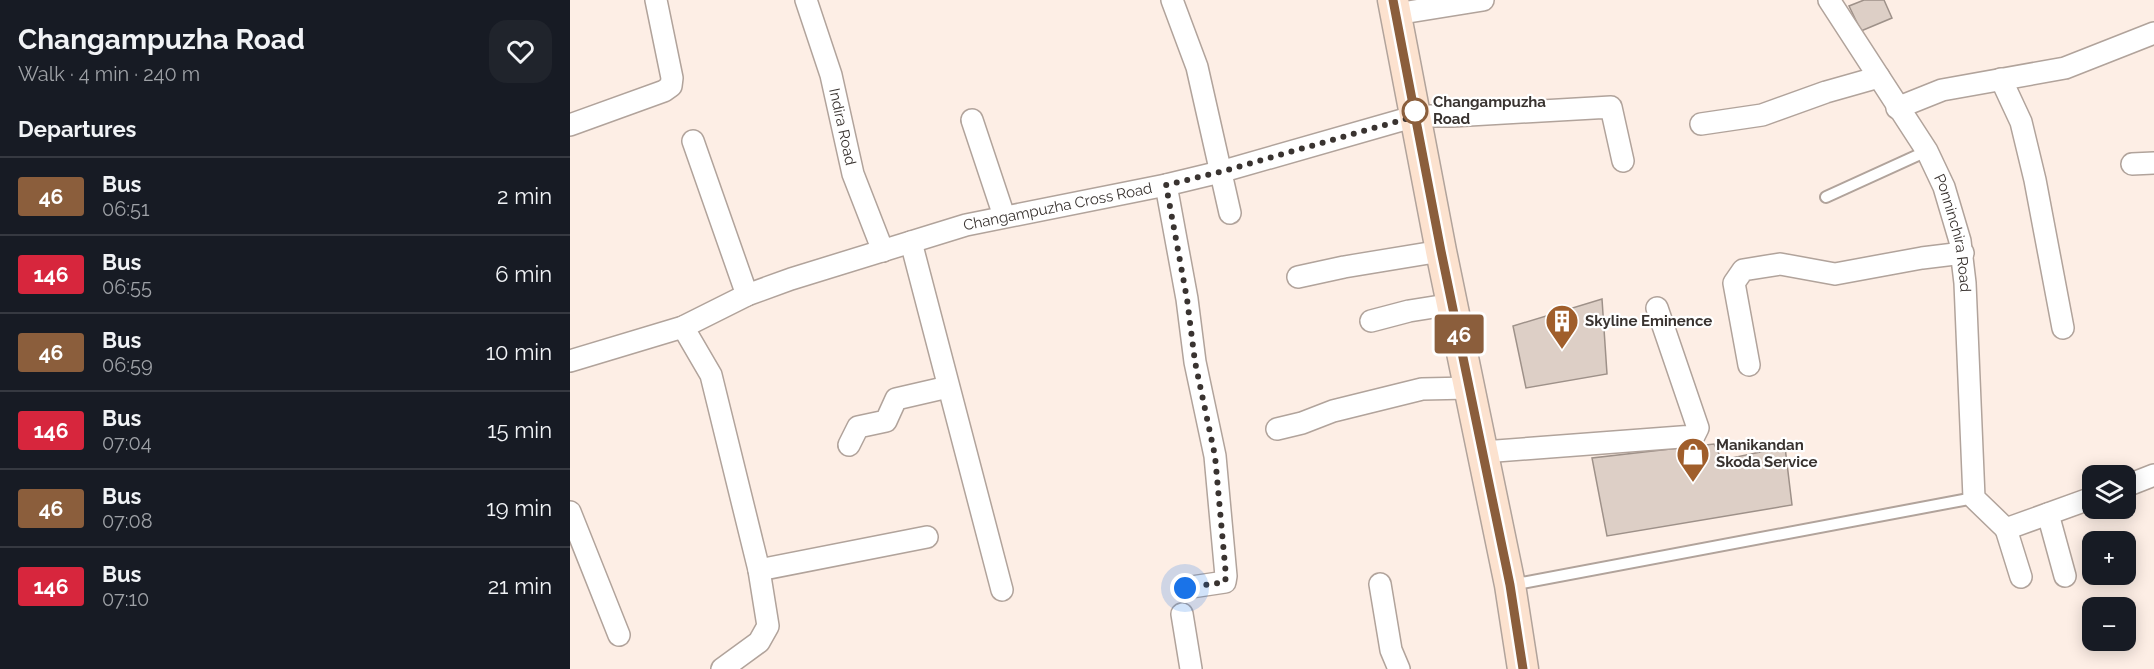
<!DOCTYPE html>
<html lang="en">
<head>
<meta charset="utf-8">
<style>
  :root { --surface:#171b24; --page:#20242c; --text:#f1f3f6; --muted:#9ea1a6; --line:#363941 }
  body { margin:0; font-family:Raleway,sans-serif; background:var(--page); color:var(--text); height:100vh; display:flex; flex-direction:column; font-size:22px; white-space:nowrap }
  * { box-sizing:border-box; margin:0 }
  p { font-size:20px; color:var(--muted) }
  .icon { flex:none; width:33px; height:33px; fill:none; stroke:currentColor; stroke-width:2; stroke-linecap:round; stroke-linejoin:round }
  .map { position:relative; flex:1; overflow:hidden }
  .panel { display:flex; flex-direction:column; background:var(--surface); width:570px }
  .panel>* { flex:none }
  .badge { padding:0 12px; border-radius:4px; font-size:21px; line-height:39px }
  .fabs { position:absolute; left:1512px; top:465px; display:grid; gap:12px }
  .fabs a { display:grid; place-items:center; width:54px; height:54px; border-radius:12px; background:var(--surface); box-shadow:0 3px 15px #0003; font-size:30px }
  .you { position:absolute; width:30px; height:30px; margin:-15px; border:4px solid #fff; border-radius:50%; background:#1a73e8; box-shadow:0 0 0 9px #1a73e833 }
  .map>.badge { position:absolute; translate:-50% -50%; box-shadow:0 0 0 3px #fff }
  h2 { padding:0 18px; font-size:22px; line-height:54px }
  .round { display:grid; place-items:center; flex:none; width:63px; height:63px; border-radius:18px; background:var(--page) }
  .summary { display:flex; align-items:center; justify-content:space-between; height:102px; padding:0 18px }
  h1 { font-size:28px; font-weight:700; line-height:45px }
  ul { padding:0; list-style:none }
  li { display:flex; align-items:center; gap:18px; height:78px; padding:0 18px; border-top:2px solid var(--line) }
  li div { flex:1 }
  li b { display:block; font-size:22px }
  li em { font-style:normal }
  li .badge { min-width:66px; font-weight:700; text-align:center }
  main { display:flex; flex:1; min-height:0 }
  .map>svg:first-child { display:block }
  .building { fill:#ddcfc6; stroke:#9e9189; stroke-width:1.5 }
  .lines { fill:none; stroke-linecap:round; stroke-linejoin:round }
  .service-casing { stroke:#b1a39b; stroke-width:14 }
  .minor-casing { stroke:#b1a39b; stroke-width:24 }
  .secondary-casing { stroke:#b1a39b; stroke-width:33 }
  .service { stroke:#fff; stroke-width:10 }
  .minor { stroke:#fff; stroke-width:21 }
  .secondary { stroke:#fce2cf; stroke-width:30 }
  .line-casing { stroke:#fff; stroke-width:14 }
  .line { stroke:#8b5e3c; stroke-width:9 }
  .walk { stroke:#393330; stroke-width:6; stroke-dasharray:0 10.8 }
  .stop-dot { fill:#fff; stroke:#8b5e3c; stroke-width:3 }
  .labels { text-anchor:middle; stroke-width:4.5; stroke-linejoin:round; paint-order:stroke }
  .stop-label { font-size:15px; font-weight:bold; fill:#393330; stroke:#fff; text-anchor:start }
  .street-label { font-size:15px; fill:#393330; stroke:#fff }
  .poi-label { font-size:15px; font-weight:bold; fill:#393330; stroke:#fff; text-anchor:start }
</style>
</head>
<body>
<main>
<section class="panel">
<div class="summary"><div><h1>Changampuzha Road</h1><p>Walk · 4 min · 240 m</p></div><a class="round"><svg class="icon" aria-label="heart" viewBox="0 0 24 24"><path d="M12 20l-8-8c-3-5 5-10 8-4 3-6 11-1 8 4z"/></svg></a></div>
<h2>Departures</h2>
<ul>
<li><span class="badge" style="background:#8b5e3c;color:#fff">46</span><div><b>Bus</b><p>06:51</p></div><em>2 min</em></li>
<li><span class="badge" style="background:#d7263d;color:#fff">146</span><div><b>Bus</b><p>06:55</p></div><em>6 min</em></li>
<li><span class="badge" style="background:#8b5e3c;color:#fff">46</span><div><b>Bus</b><p>06:59</p></div><em>10 min</em></li>
<li><span class="badge" style="background:#d7263d;color:#fff">146</span><div><b>Bus</b><p>07:04</p></div><em>15 min</em></li>
<li><span class="badge" style="background:#8b5e3c;color:#fff">46</span><div><b>Bus</b><p>07:08</p></div><em>19 min</em></li>
<li><span class="badge" style="background:#d7263d;color:#fff">146</span><div><b>Bus</b><p>07:10</p></div><em>21 min</em></li>
</ul>
</section>
<div class="map">
<svg width="1584" height="669" viewBox="0 0 1584 669">
  <rect width="100%" height="100%" fill="#fdeee5"/>
  <path class="building" d="M1294,0H1314L1322,18L1291,31L1279,6Z
    M1032,299L1037,374L956,388L943,326Z
    M1144,444L1152,460L1215,447L1222,505L1037,536L1022,458Z"/>
  <g class="lines">
    <defs>
      <path id="service" d="M1256,197L1357,151
        M941,585L1404,498"/>
      <g id="minor">
        <path id="s1" d="M236,0L261,75L283,174L313,251"/>
        <path d="M602,0L627,67L660,213"/>
        <path id="s2" d="M1259,0L1357,151L1374,187L1390,241L1395,283L1404,498L1436,529L1522,498"/>
        <path d="M826,14L913,0"/>
        <path d="M1431,79L1451,122L1465,180L1493,328"/>
        <path d="M1327,108L1372,90L1495,68L1584,33"/>
        <path d="M402,120L434,216"/>
        <path d="M1131,124L1192,115L1256,92L1309,77"/>
        <path d="M0,125L94,91L101,86L102,78L86,0"/>
        <path d="M123,141L177,295"/>
        <path d="M1562,164L1584,163"/>
        <path d="M596,185L617,299L625,362L645,456L656,576L655,582L615,588"/>
        <path d="M341,242L432,590"/>
        <path d="M728,277L774,267L871,251"/>
        <path d="M801,321L839,311L883,304"/>
        <path d="M113,327L141,375L189,570L198,626L189,642L152,669"/>
        <path id="s3" d="M0,361L113,327L177,295L221,279L396,225L596,185L650,172L846,116H882L1041,107L1053,161"/>
        <path d="M1179,365L1164,283L1173,270L1210,264L1265,274L1352,258L1393,253"/>
        <path d="M707,429L732,423L763,411L852,389L900,388"/>
        <path d="M279,445L288,427L316,421L326,399L378,387"/>
        <path d="M913,452L1124,436L1128,428L1087,308"/>
        <path d="M1556,486L1584,475"/>
        <path d="M0,512L49,635"/>
        <path d="M1478,514L1495,576"/>
        <path d="M1436,529L1451,577"/>
        <path d="M189,570L357,537"/>
        <path d="M810,584L821,650L829,669"/>
        <path d="M612,614L621,669"/>
      </g>
      <path id="secondary" d="M823,0L871,251L940,585L953,669"/>
    </defs>
    <use href="#service" class="service-casing"/>
    <use href="#minor" class="minor-casing"/>
    <use href="#secondary" class="secondary-casing"/>
    <use href="#service" class="service"/>
    <use href="#minor" class="minor"/>
    <use href="#secondary" class="secondary"/>
  </g>
  <g class="lines">
    <defs>
      <path id="line" d="M823,0L871,251L940,585L953,669"/>
    </defs>
    <use href="#line" class="line-casing"/>
    <use href="#line" class="line"/>
    <path class="walk" d="M615,588L655,582L656,576L645,456L625,362L617,299L596,185L650,172L846,116L845,111"/>
  </g>
  <defs>
    <symbol id="building-pin" viewBox="-11 -11 22 30"><path d="M0 17L-7.5 6A9.5 9.5 0 1 1 7.5 6Z" fill="#a05e2b" stroke="#fff"/><path d="M-4-6H4V6H1V3H-1V6H-4ZM-2.5-4.3h1.7v1.8h-1.7ZM.8-4.3h1.7v1.8H.8ZM-2.5-1h1.7V.8h-1.7ZM.8-1h1.7V.8H.8Z" fill="#fff"/></symbol>
    <symbol id="shop-pin" viewBox="-11 -11 22 30"><path d="M0 17L-7.5 6A9.5 9.5 0 1 1 7.5 6Z" fill="#a05e2b" stroke="#fff"/><path d="M-5-2.5h2.3a2.7 3.5 0 0 1 5.4 0H5L5.5 6h-11ZM-1.5-2.5h3a1.5 2.3 0 0 0-3 0Z" fill="#fff"/></symbol>
  </defs>
  <g fill-rule="evenodd">
    <use href="#building-pin" x="973" y="302" width="38" height="52"/>
    <use href="#shop-pin" x="1104" y="435" width="38" height="52"/>
  </g>
  <circle class="stop-dot" cx="845" cy="111" r="12"/>
  <g class="labels">
    <g class="stop-label">
      <text x="863" y="107">Changampuzha<tspan x="863" dy="17">Road</tspan></text>
    </g>
    <g class="street-label">
      <text dy="5" stroke="none"><textPath href="#s1" startOffset="132">Indira Road</textPath></text>
      <text dy="5" stroke="none"><textPath href="#s3" startOffset="513">Changampuzha Cross Road</textPath></text>
      <text dy="5" stroke="none"><textPath href="#s2" startOffset="267">Ponninchira Road</textPath></text>
    </g>
    <g class="poi-label">
      <text x="1015" y="326">Skyline Eminence</text>
      <text x="1146" y="450">Manikandan<tspan x="1146" dy="17">Skoda Service</tspan></text>
    </g>
  </g>
</svg>
<div class="fabs">
<a><svg class="icon" aria-label="layers" viewBox="0 0 24 24"><path d="M12 4l9 5-9 5-9-5zM3 14l9 5 9-5"/></svg></a>
<a>+</a>
<a>−</a>
</div>
<div class="you" style="left:615px;top:588px"></div>
<b class="badge" style="left:889px;top:334px;background:#8b5e3c;color:#fff">46</b>
</div>
</main>
</body>
</html>
